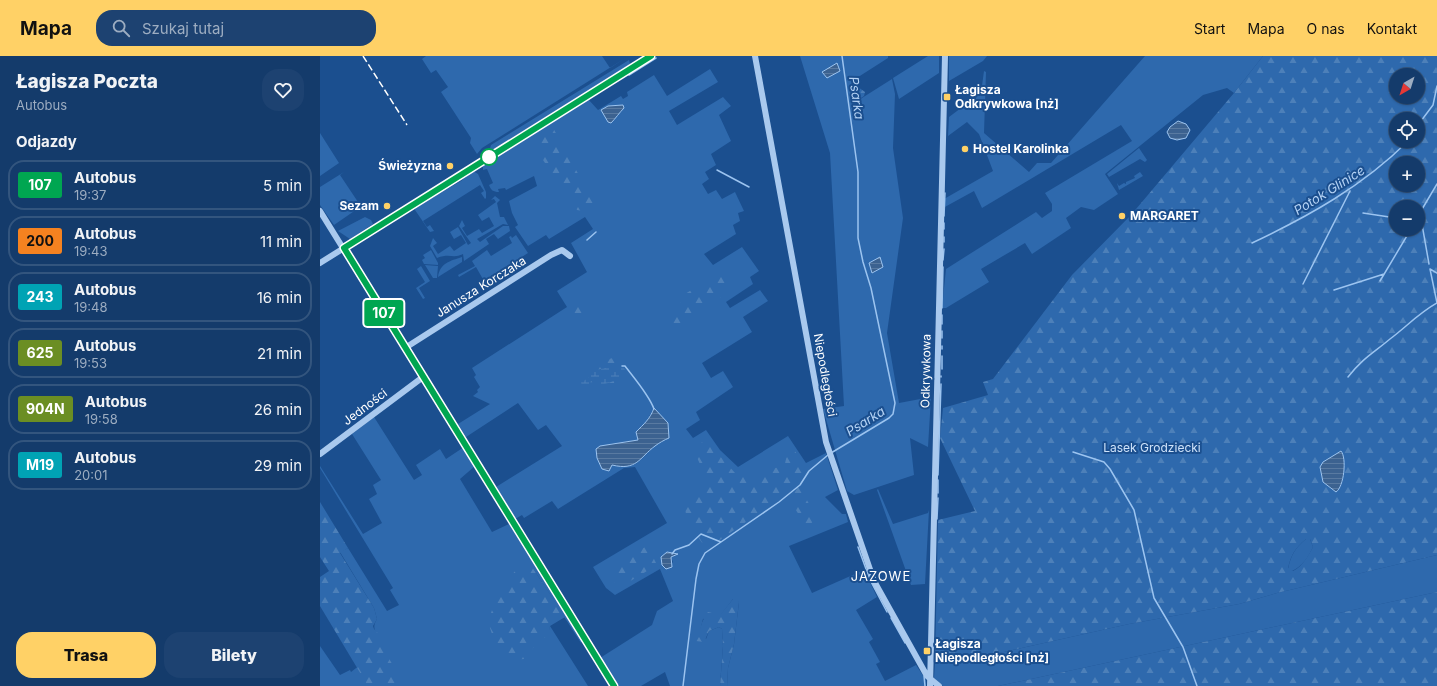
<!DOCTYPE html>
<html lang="pl">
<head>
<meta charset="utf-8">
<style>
  :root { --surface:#143b6b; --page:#1d4271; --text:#f1f3f6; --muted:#9dadc1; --line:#33557e; --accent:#ffd166 }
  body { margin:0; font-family:Inter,sans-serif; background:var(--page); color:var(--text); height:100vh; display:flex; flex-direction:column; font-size:15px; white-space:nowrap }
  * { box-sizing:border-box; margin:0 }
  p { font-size:13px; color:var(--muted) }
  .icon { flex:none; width:22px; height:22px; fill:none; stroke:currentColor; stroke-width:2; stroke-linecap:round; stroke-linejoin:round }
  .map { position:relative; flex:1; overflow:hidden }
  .details { display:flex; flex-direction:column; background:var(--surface); width:320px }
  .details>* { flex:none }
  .badge { padding:0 8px; border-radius:3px; font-size:14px; line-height:26px }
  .needle { width:26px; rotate:219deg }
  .buttons { position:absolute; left:1069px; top:12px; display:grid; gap:8px }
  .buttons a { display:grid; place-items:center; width:36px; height:36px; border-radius:50%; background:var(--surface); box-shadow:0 1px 3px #0004,0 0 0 1px var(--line); font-size:20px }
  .map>.badge { position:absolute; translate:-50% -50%; box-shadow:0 0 0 2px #fff }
  h2 { padding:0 16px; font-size:15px; line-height:36px }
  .round { display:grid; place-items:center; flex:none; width:42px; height:42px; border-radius:16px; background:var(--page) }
  .summary { display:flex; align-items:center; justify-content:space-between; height:68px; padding:0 16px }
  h1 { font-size:19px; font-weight:800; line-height:30px }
  .cta { display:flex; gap:8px; margin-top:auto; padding:8px 16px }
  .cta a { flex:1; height:46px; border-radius:16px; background:var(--accent); color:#111; font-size:16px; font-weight:800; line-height:46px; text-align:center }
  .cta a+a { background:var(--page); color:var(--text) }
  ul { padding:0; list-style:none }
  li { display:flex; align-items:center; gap:12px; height:50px; margin:0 8px 6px; padding:0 8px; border:2px solid var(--line); border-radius:16px }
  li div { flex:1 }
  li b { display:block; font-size:15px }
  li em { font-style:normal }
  li .badge { min-width:44px; font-weight:700; text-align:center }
  header { display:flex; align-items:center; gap:24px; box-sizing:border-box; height:56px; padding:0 20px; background:var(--accent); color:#111 }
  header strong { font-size:19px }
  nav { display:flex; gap:22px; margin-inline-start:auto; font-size:14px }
  .search { width:280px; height:36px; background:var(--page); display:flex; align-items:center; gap:10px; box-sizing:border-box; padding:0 14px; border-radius:16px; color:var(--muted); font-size:15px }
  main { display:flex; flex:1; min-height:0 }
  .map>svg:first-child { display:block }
  .green { fill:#2e69ad; fill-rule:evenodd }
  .forest { fill:url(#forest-firs); fill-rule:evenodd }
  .wetland { fill:url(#wetland-marsh) }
  .water { fill:url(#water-rules); stroke:#9cc4f0 }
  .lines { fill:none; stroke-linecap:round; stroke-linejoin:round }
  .stream { stroke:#9cc4f0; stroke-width:1.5 }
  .minor { stroke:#a9c9ee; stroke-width:6 }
  .rail { stroke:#fff; stroke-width:1.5; stroke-dasharray:7 3; stroke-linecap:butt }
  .line-casing { stroke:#fff; stroke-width:9 }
  .line { stroke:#00a651; stroke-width:6 }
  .poi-dot { fill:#ffd166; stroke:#1b4f8f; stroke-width:1.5 }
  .stop-dot { fill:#fff; stroke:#00a651; stroke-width:2 }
  .labels { text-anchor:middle; stroke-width:4; stroke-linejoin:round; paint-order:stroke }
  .poi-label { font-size:12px; font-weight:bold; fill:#fff; stroke:#1b4f8f; text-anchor:start }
  .street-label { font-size:12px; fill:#fff; stroke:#1b4f8f }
  .park-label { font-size:12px; fill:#cfe3fa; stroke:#1b4f8f }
  .water-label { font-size:13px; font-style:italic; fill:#b5d3f5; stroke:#1b4f8f }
  .neighbourhood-label { font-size:13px; letter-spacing:1px; fill:#fff; stroke:#1b4f8f }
</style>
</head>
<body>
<header>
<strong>Mapa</strong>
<div class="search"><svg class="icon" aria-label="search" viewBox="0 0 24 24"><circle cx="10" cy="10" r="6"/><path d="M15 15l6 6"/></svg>Szukaj tutaj</div>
<nav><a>Start</a><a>Mapa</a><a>O nas</a><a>Kontakt</a></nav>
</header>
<main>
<section class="details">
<div class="summary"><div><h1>Łagisza Poczta</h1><p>Autobus</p></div><a class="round"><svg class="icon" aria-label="heart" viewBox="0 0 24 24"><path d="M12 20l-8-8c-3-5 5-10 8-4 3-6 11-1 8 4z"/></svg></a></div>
<h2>Odjazdy</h2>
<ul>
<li><span class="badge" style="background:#00a651;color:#fff">107</span><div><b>Autobus</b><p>19:37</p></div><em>5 min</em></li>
<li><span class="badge" style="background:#f58220;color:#111">200</span><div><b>Autobus</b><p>19:43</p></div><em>11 min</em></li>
<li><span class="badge" style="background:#00a3b4;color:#fff">243</span><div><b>Autobus</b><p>19:48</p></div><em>16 min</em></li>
<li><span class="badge" style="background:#6b8e23;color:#fff">625</span><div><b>Autobus</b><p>19:53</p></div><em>21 min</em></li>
<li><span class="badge" style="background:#6b8e23;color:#fff">904N</span><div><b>Autobus</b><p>19:58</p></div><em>26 min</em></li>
<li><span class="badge" style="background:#00a3b4;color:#fff">M19</span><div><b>Autobus</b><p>20:01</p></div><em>29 min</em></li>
</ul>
<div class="cta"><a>Trasa</a><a>Bilety</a></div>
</section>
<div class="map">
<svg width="1117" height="630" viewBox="0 0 1117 630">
  <defs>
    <pattern id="forest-firs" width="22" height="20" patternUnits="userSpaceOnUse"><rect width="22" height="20" fill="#2e69ad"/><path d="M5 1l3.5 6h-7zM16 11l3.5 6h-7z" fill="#4d80b9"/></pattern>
    <pattern id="wetland-marsh" width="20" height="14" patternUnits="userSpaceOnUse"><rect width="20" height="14" fill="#2e69ad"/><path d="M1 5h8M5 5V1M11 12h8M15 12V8" fill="none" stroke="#4d80b9"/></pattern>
    <pattern id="water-rules" width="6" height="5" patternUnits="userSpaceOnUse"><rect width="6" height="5" fill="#3c6290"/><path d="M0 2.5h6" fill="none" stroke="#597aa1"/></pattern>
  </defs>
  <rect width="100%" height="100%" fill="#1b4f8f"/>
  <path class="green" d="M106,0H282L290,12L307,1L162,92L157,98L150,87L151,82L121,36L128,31L116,14L111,17L102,3Z
    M480,0H568V2L532,25L534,47L572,23L575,38L573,92L583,162L567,277L579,347L611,341L608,391L590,382L594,419L534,439L527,435L503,353L524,350L510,97Z
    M608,0H619V17L579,43L573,22Z
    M629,0H667L663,5L629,25Z
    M825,0H943L914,37L907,32L883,39L785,118L798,138L774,154L761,151L746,162L751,172L712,198L705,187L661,213L669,226L626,252H622L626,213L716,156L722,162L732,155V148L725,137L812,85L801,69L662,152L654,135L623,152L624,143L673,115L659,78L647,66L628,80L629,61L661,37L664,15L666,16L664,77L709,116L717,107H731Z
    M309,4L310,8L306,12L169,96L171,89Z
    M390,13L398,26L349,55L357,69L403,41L411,50L399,59L411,85L391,98L396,109L385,116L389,123L382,128L388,138L396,134L402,143L415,136L424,155L418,157L420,165L413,169L416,178L384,198L393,209L422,191L439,215L430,221L433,228L406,246L410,252L440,234L448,245L423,261L432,276L382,307L391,322L403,315L413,331L376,356L380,364L366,373L373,382L386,374L400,394L418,411L468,380L486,407L506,397L518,434L505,441L522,458H526L528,466L469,490L492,537L544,514L557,541L536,554L553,583L549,586L560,606L556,608L565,625L596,609L606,624V630H407L408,612L414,588L419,546L413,543L400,560L383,563L380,575L386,583L389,575L399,571L402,573L403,590L400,630H350L345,616L321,630H298L280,602L332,569L337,555L353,545L340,513L295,539L286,532L273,511L347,467L315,411L304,412L238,453L232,445L204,462L202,459L195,463L176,431L242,390L226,369L218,374L198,347L146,381L138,368L170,348L153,340L158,336L157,334L160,331L154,321L156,319L152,312L247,251L237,235L267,216L251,187L273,173L265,161L229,183L226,179L208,190L195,171L198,169L192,157L189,145L217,130L214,120L186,134L185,132L178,133L179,136C173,136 171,134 169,129L173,127L167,113L163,114V110L268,43L278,54L301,40L303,43L308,40L307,36L334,19L347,40ZM303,49L304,51C299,57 296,62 291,67L288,66L281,54L288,50ZM334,352L349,382C344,384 339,387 335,390C320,402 317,416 293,409L291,410L290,388L318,384L316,376L325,368ZM347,496L357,497V499L351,501L353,506L346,513L341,506Z
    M0,77L19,107L0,120Z
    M819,92L827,104L825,106L820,103L789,121L787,118Z
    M153,115L158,118L166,136V142L165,143L161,137L164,135L160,129L103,165L107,171L110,169L114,175L110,176L95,154L96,151L141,125Z
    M24,116L20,119L38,146H40L43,149L14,169L0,149V131Z
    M820,116L823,120L799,134L797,127L799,130L804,127L806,128V126L815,122L814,120Z
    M175,140L180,144L177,147L180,161H184L188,169L183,168L157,183L160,186L183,170H189L190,175L178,183L174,178L166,183L169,188L144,205L143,198C133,203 130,197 117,202L110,190L113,182L117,187L113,190L118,198L130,190L134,195L146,187L141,179L134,183L130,176L138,171L148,189L151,187L139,170L142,164L145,170L142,172L147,180L159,173L162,177L174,170L169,161L162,165L158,159L176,146L174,143L171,144Z
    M45,161L51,164L53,168L30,183L18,175Z
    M196,179L208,197L164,225L156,211L139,221L138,219L155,210L152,205L167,194L171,200L192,187L189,181L191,180L192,182Z
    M111,194L118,207V209L104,208L102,204L105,202L103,199Z
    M142,201V206L118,221C120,207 130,205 142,201Z
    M105,209L118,210L117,222H113Z
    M101,210L110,225L99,232L105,242L103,243L96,232L105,226L97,213Z
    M54,361L94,424L102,419L96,409L120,393L126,403L144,391L155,410L140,423L172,476L191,467L263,584L261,587L214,514L229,574L230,570L268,630H0V590L20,619L30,614L31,616L63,591C61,578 49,576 57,563L54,552L20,496L28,492L67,555L79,549L70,534L73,532L0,412V410L43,478L62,467L49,443L57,438L53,429L61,424L32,378Z
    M558,433L573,468L608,457L609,454L605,528L591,529L557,434Z
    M986,483H990L993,491C988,501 983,510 972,515L968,513C971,499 975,492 986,483Z
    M1117,499V536L678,630H623L614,622L615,607L630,608L809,568L919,548L957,537Z"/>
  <path class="forest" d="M943,0H1117V499L957,537L919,548L809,568L630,608L615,607L618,464L655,455L620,382L623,352L668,339L663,326L673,323L752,219L811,159L914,37ZM1076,19H1098V41H1076ZM1076,63H1098V85H1076ZM1076,107H1098V129H1076ZM1076,151H1098V173H1076ZM1021,395C1023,405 1027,429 1016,436L1003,426L1000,411L1003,406ZM986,483H990L993,491C988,500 983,510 973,515L968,512C971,499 975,492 986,483Z
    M538,31L545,36L544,40L535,46L534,36Z
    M232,70L273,145L276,154L269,156L257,154L223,104L215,83Z
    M397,216L405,220L411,231L406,238L367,262L362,270L349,274L344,267C346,257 353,255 361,250L360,241L388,224L393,218Z
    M256,245L263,250L265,258L263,263L253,267L248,254Z
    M295,301L304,318L294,327L282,330C272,324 268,326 258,331L251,328L270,317L281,306Z
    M385,383L415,417L426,418L429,421L443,420C449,413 455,410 464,412L468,394H474C488,413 486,410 480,432L496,460L495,464L489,469L484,467L466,438L387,493C376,480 366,463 363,446L390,430L374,395Z
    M0,446L28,492L20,497L54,552L57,563L53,570L54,573L62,582L64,594L85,630H48L0,550V521L9,515L0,501Z
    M326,487L337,509L297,533L290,513L318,490L324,492Z
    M205,507L209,508L214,514L245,561L230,570L229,579L219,585L204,603L192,604L178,596L168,566L178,536L196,514Z
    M1117,536V630H678Z
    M417,542L419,546L414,588L408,612L407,630H400L403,590L402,573L399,571L389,575L384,586L376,585L375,581C382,573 381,564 388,556L400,559L413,543Z"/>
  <path class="wetland" d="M302,309L307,317L294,325L282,329L276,325H271L269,331L260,327L267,323L275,314Z"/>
  <path class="water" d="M517,7L520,15L507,22L502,16Z
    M303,49L304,52C299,57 296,62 291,67L288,66L281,54L288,50Z
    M858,65L866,68L870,74L866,82L857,84L850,82L847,76L850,71Z
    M560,201L563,211L552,217L549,207Z
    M334,352L348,367L349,382C344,384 339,387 335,390C319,402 317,415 292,409L289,415L282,413L277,402L276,393L280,390L318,384L316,376C324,368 330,363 334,352Z
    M1021,395C1027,402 1024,431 1016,436L1003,426L1000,411L1003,406Z
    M347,496L358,498L351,501L352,511L346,513L342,509L341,501Z"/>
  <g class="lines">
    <path class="stream" d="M309,19L336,2
      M1098,69L1113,49L1117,30
      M397,114L429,131
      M1043,157L1076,162
      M1100,157L1109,208
      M624,160L625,137
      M1098,160L1117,128
      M624,173V167
      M267,184L276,176
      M624,186V181
      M932,187C989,160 1043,130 1088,85
      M623,204L624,193
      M1110,213L1117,247
      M1110,213L1117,217
      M1060,225L1091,173
      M983,228L1030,135
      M1014,234L1064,218
      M622,252L623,211
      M622,268V259
      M622,282V275
      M622,293V290
      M302,310H305C314,322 329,339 334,353
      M622,313V300
      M621,321V320
      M1028,321C1043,302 1052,298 1070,283C1086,271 1099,257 1117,247
      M753,396L784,406L790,413L814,454L834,542L863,591L877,630
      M511,397L569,362L573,358L575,347L551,232L543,206L538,182V116L522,0
      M618,419L621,328
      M618,437V424
      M617,463L618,442
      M538,491L550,524L567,556
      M352,498L355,494L369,489L381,478L401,486
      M571,562L585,587
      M604,620L605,630
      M363,630L376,523L379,508L385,497L459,446L480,429L489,415L508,399"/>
    <path class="minor" d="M435,0L506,386L554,525L607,620L619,630
      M0,155L294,630
      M0,207L331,0
      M85,292L231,199L242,194L250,200
      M0,398L103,321
      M610,630L625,0"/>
    <path class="rail" d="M43,0L87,69"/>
  </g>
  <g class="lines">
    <defs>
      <path id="line" d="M294,630L24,192L331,0"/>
    </defs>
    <use href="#line" class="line-casing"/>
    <use href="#line" class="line"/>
  </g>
  <g class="poi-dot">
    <rect x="623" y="37" width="8" height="8" rx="2"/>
    <circle cx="645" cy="93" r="4"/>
    <circle cx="130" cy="110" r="4"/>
    <circle cx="67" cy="150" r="4"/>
    <circle cx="802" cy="160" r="4"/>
    <rect x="603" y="591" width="8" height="8" rx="2"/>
  </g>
  <circle class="stop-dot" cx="169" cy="101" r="8"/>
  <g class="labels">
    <g class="poi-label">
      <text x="635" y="38">Łagisza<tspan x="635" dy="14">Odkrywkowa [nż]</tspan></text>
      <text x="653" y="97">Hostel Karolinka</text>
      <text x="122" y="114" text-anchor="end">Świeżyzna</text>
      <text x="59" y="154" text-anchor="end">Sezam</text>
      <text x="810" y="164">MARGARET</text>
      <text x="615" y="592">Łagisza<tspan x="615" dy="14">Niepodległości [nż]</tspan></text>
    </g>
    <g class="street-label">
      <text transform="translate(161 231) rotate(-32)" y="4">Janusza Korczaka</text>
      <text transform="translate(606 315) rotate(-89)" y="4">Odkrywkowa</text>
      <text transform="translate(505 319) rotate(80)" y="4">Niepodległości</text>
      <text transform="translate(45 351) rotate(-37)" y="4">Jedności</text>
    </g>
    <g class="park-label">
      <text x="832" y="396">Lasek Grodziecki</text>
    </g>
    <g class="water-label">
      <text transform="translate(537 42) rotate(82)" y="5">Psarka</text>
      <text transform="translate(1009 134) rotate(-32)" y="5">Potok Glinice</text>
      <text transform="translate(545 365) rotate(-32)" y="5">Psarka</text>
    </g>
    <g class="neighbourhood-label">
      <text x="561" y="525">JAZOWE</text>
    </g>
  </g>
</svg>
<div class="buttons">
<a><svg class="needle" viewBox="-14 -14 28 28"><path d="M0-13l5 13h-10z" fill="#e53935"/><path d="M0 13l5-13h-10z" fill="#9dadc1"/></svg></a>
<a><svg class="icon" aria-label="locate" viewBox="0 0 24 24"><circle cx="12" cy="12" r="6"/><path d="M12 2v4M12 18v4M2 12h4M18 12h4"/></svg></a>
<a>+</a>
<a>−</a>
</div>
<b class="badge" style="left:64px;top:257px;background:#00a651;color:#fff">107</b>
</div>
</main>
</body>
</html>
